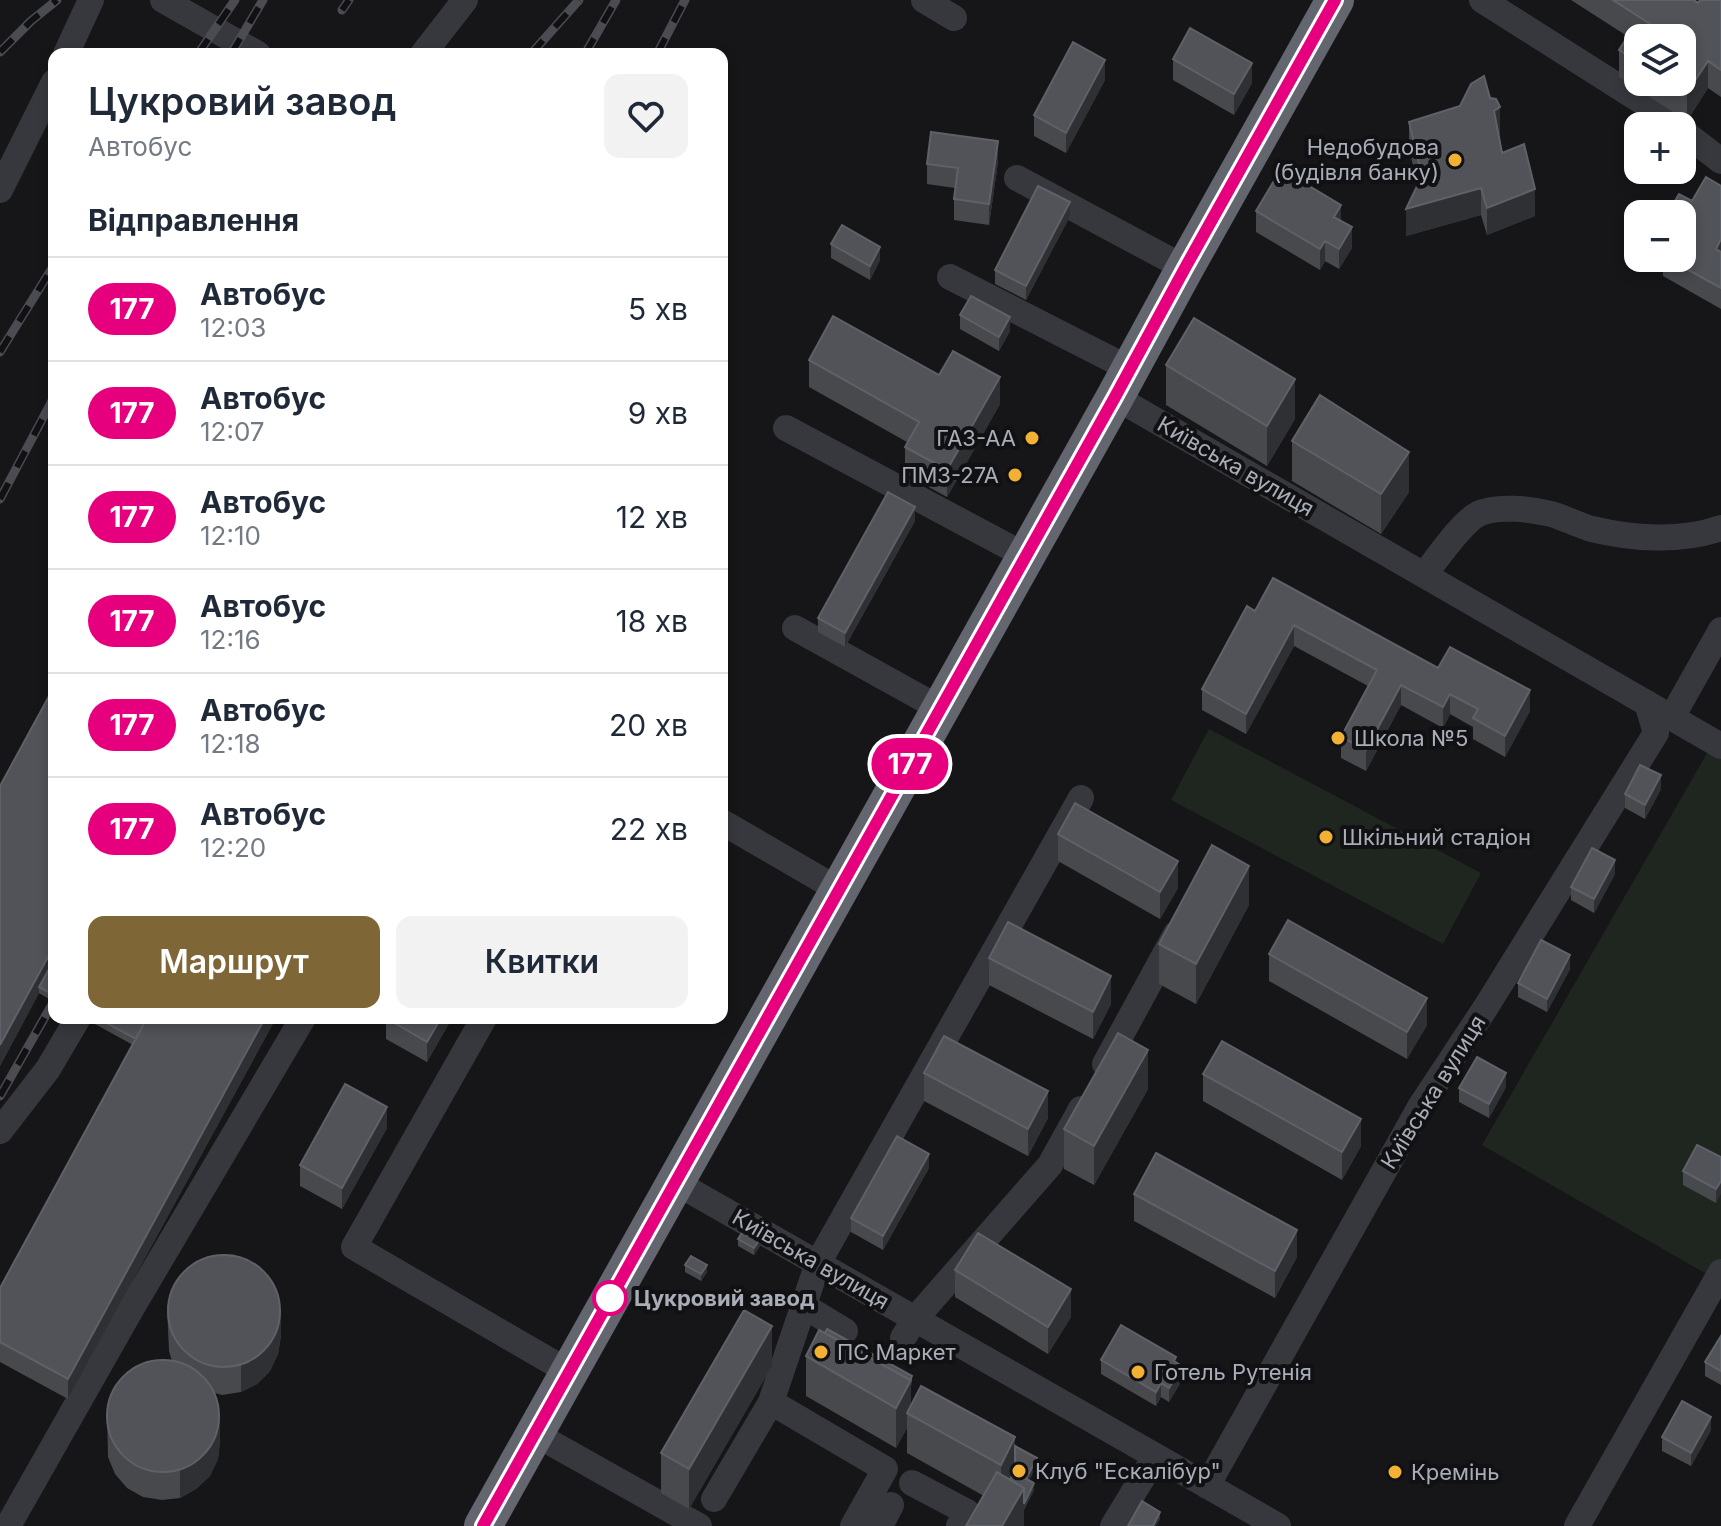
<!DOCTYPE html>
<html lang="uk">
<head>
<meta charset="utf-8">
<style>
  :root { --surface:#fff; --page:#f2f2f3; --text:#1f2937; --muted:#747a83; --line:#e0e1e3; --accent:#7e6636 }
  body { margin:0; font-family:Inter,sans-serif; background:var(--page); color:var(--text); height:100vh; display:flex; flex-direction:column; font-size:30px; white-space:nowrap }
  * { box-sizing:border-box; margin:0 }
  p { font-size:26px; color:var(--muted) }
  .icon { flex:none; width:44px; height:44px; fill:none; stroke:currentColor; stroke-width:2; stroke-linecap:round; stroke-linejoin:round }
  .map { position:relative; flex:1; overflow:hidden }
  .side { position:absolute; left:48px; top:48px; width:680px; height:976px; display:flex; flex-direction:column; background:var(--surface); border-radius:16px; box-shadow:0 4px 12px #0003 }
  .side>* { flex:none }
  .badge { padding:0 16px; border-radius:26px; font-size:28px; line-height:52px }
  .controls { position:absolute; left:1624px; top:24px; display:grid; gap:16px }
  .controls a { display:grid; place-items:center; width:72px; height:72px; border-radius:16px; background:var(--surface); box-shadow:0 4px 12px #0003; font-size:40px }
  .map>.badge { position:absolute; translate:-50% -50%; box-shadow:0 0 0 4px #fff }
  h2 { padding:0 40px; font-size:30px; line-height:72px }
  .round { display:grid; place-items:center; flex:none; width:84px; height:84px; border-radius:16px; background:var(--page) }
  .headline { display:flex; align-items:center; justify-content:space-between; height:136px; padding:0 40px }
  h1 { font-size:38px; font-weight:600; line-height:60px }
  .cta { display:flex; gap:16px; margin-top:auto; padding:16px 40px }
  .cta a { flex:1; height:92px; border-radius:16px; background:var(--accent); color:#fff; font-size:32px; font-weight:600; line-height:92px; text-align:center }
  .cta a+a { background:var(--page); color:var(--text) }
  ul { padding:0; list-style:none }
  li { display:flex; align-items:center; gap:24px; height:104px; padding:0 40px; border-top:2px solid var(--line) }
  li div { flex:1 }
  li b { display:block; font-size:30px }
  li em { font-style:normal }
  li .badge { min-width:88px; font-weight:700; text-align:center }
  .map>svg:first-child { display:block }
  .green { fill:#1e261f }
  .lines { fill:none; stroke-linecap:round; stroke-linejoin:round }
  .minor { stroke:#37383d; stroke-width:26 }
  .highway { stroke:#63666e; stroke-width:38 }
  .rail-casing { stroke:#4a4c52; stroke-width:9 }
  .rail { stroke:#111113; stroke-width:6; stroke-dasharray:18; stroke-linecap:butt }
  .wall { fill:#47494d; fill-rule:evenodd }
  .shaded-wall { fill:#2f3033 }
  .building { fill:#525359; stroke:#5f6168; stroke-width:2 }
  .line-casing { stroke:#fff; stroke-width:18 }
  .line { stroke:#e6007e; stroke-width:12 }
  .poi-dot { fill:#f2b134; stroke:#111113; stroke-width:3 }
  .stop-dot { fill:#fff; stroke:#e6007e; stroke-width:4 }
  .labels { text-anchor:middle; stroke-width:8; stroke-linejoin:round; paint-order:stroke }
  .poi-label { font-size:22px; fill:#a8adb8; stroke:#111113; text-anchor:start }
  .street-label { font-size:22px; fill:#a8adb8; stroke:#111113 }
  .stop-label { font-size:22px; font-weight:bold; fill:#a8adb8; stroke:#111113; text-anchor:start }
</style>
</head>
<body>
<div class="map">
<svg width="1721" height="1526" viewBox="0 0 1721 1526">
  <rect width="100%" height="100%" fill="#161618"/>
  <path class="green" d="M1209,729L1481,873L1443,944L1171,800Z
    M1714,741L1721,746V1272L1717,1280L1482,1145Z"/>
  <g class="lines">
    <path class="minor" d="M163,0L258,54
      M924,0L954,18
      M1482,0L1657,111L1676,126
      M66,54L91,0
      M423,54L465,0
      M1682,131L1721,161
      M1017,178L1185,268
      M0,190L54,82
      M950,277L1130,369
      M1115,397L1721,746
      M786,428L1026,556
      M1424,575C1437,559 1461,523 1478,514C1496,505 1531,509 1551,514C1565,518 1578,525 1592,529C1633,539 1681,542 1721,528
      M795,628L941,709
      M1672,717L1721,630
      M722,822L839,890
      M484,1018L354,1247L569,1372
      M1105,1064L1176,934
      M0,1131L48,1069L78,1018
      M675,1182L1278,1526
      M804,1306L845,1331
      M903,1338L915,1319L1050,1165L1081,1109
      M771,1402L885,1469L853,1526
      M553,1444L699,1526
      M912,1483L967,1512L959,1526
      M1207,1486L1420,1107L1486,1007L1656,733L1647,703
      M714,1499L771,1402L818,1263L1081,798
      M8,1526L130,1311L303,1018
      M880,1526L891,1505
      M1113,1526L1155,1457
      M1577,1526L1721,1272"/>
    <path class="highway" d="M483,1526L1115,397L1185,268L1335,0"/>
    <defs>
      <path id="rail" d="M342,10L349,0
        M0,52L31,21L57,0
        M198,54L235,0
        M231,54L263,0
        M531,54L579,0
        M585,54L616,0
        M657,54L685,0
        M0,352L54,265
        M0,499L54,397
        M0,1096L54,1001"/>
    </defs>
    <use href="#rail" class="rail-casing"/>
    <use href="#rail" class="rail"/>
  </g>
  <path class="wall" d="M1571,0H1694L1698,3L1721,0V97L1708,88L1687,121L1619,77V50L1627,36ZM1638,38H1682V82H1638Z
    M1173,59L1252,83L1234,115L1173,80Z
    M1105,80L1066,153L1034,136V115Z
    M1460,106L1500,134L1499,135L1502,153L1535,216L1487,235L1481,215L1406,236L1418,185L1409,149V122Z
    M998,162L989,225L954,220V199L955,188L927,184V164Z
    M1721,186V309L1663,276V258H1682L1692,201Z
    M1256,211L1341,221L1352,248L1339,269L1325,261L1320,270L1256,232Z
    M1070,216L1026,300L995,284V270Z
    M831,244L880,260L870,280L831,258Z
    M960,315L1010,331L999,351L960,329Z
    M809,360L939,375L1000,404L947,497L905,474V447L907,442L809,387Z
    M1166,365L1295,419L1267,466L1166,405Z
    M1292,441L1409,492L1381,534L1292,481Z
    M915,521L845,647L818,632V618Z
    M1255,611L1438,668L1530,711L1505,757L1473,739V727L1450,714L1443,728L1401,705L1366,771L1341,758V737L1368,686L1294,646L1246,734L1202,710V689Z
    M54,687V1002L39,993L0,1066Z
    M1661,789L1645,819L1625,808V794Z
    M1058,834L1178,888L1160,919L1058,861Z
    M1615,874L1594,913L1571,900V887Z
    M1249,905L1196,1004L1159,984V944Z
    M1269,954L1427,1025L1407,1059L1269,981Z
    M989,958L1111,1004L1093,1039L989,985Z
    M1570,969L1547,1012L1518,997V983Z
    M84,1018H276L68,1399L0,1362V1288L133,1045Z
    M386,1018H452L427,1062L386,1039Z
    M924,1073L1048,1118L1028,1156L924,1101Z
    M1203,1074L1361,1146L1342,1180L1203,1101Z
    M1506,1087L1489,1118L1459,1102V1088Z
    M1148,1089L1094,1185L1064,1169V1129Z
    M387,1128L342,1209L300,1186V1165Z
    M1721,1157L1716,1203L1683,1185V1171Z
    M929,1168L883,1250L851,1232V1218Z
    M1134,1194L1297,1257L1275,1298L1134,1221Z
    M738,1239L760,1246L754,1255L738,1246Z
    M685,1265L707,1272L701,1281L685,1272Z
    M955,1270L1071,1317L1048,1354L955,1297Z
    M167,1305L281,1336L278,1354L270,1371L257,1384L241,1392L222,1395L215,1393L220,1441L218,1459L210,1476L196,1489L180,1498L162,1500L143,1497L127,1488L115,1474L108,1457L107,1411L172,1361L169,1351Z
    M1721,1336V1385L1705,1376V1362Z
    M806,1356L912,1383L911,1386V1406L1015,1446L1037,1465L1029,1480L1034,1490L1024,1510V1526L984,1496L907,1453V1428L896,1448L806,1396Z
    M1101,1360L1176,1363L1182,1380L1169,1402L1161,1397L1156,1406L1101,1374Z
    M772,1366L689,1509L661,1493V1453Z
    M1711,1430L1691,1466L1662,1451V1437Z"/>
  <path class="shaded-wall" d="M1105,60V80L1066,153V133Z
    M1708,61V88L1687,121V93Z
    M1252,63V83L1234,115V94Z
    M1500,107V134L1494,138V111Z
    M998,141V162L989,225V204Z
    M1481,188V215L1406,236V209Z
    M1535,189V216L1487,235V208Z
    M1070,202V216L1026,300V286Z
    M1341,205V225L1334,217Z
    M1352,227V248L1339,269V249Z
    M1721,239V260L1716,249Z
    M1325,241V261L1320,270V249Z
    M880,247V260L870,280V266Z
    M1010,317V331L999,351V337Z
    M1000,377V404L947,497V470Z
    M1295,379V419L1267,466V426Z
    M1409,452V492L1381,534V494Z
    M915,507V521L845,647V633Z
    M1294,625V646L1246,734V714Z
    M1401,685V705L1366,771V750Z
    M1530,690V711L1505,757V736Z
    M1450,694V714L1443,728V707Z
    M1661,775V789L1645,819V805Z
    M1615,860V874L1594,913V899Z
    M1178,861V888L1160,919V892Z
    M1249,866V905L1196,1004V964Z
    M54,946V967L39,987V993L0,1066V1045Z
    M1570,955V969L1547,1012V999Z
    M1111,976V1004L1093,1039V1012Z
    M1427,998V1025L1407,1059V1032Z
    M265,1018H276L68,1399V1379Z
    M441,1018H452L427,1062V1042Z
    M1148,1050V1089L1094,1185V1146Z
    M1506,1073V1087L1489,1118V1104Z
    M1048,1091V1118L1028,1156V1129Z
    M387,1107V1128L342,1209V1188Z
    M1361,1119V1146L1342,1180V1152Z
    M929,1154V1168L883,1250V1236Z
    M1721,1181V1194L1716,1203V1189Z
    M1297,1230V1257L1275,1298V1271Z
    M760,1239V1246L754,1255V1248Z
    M707,1265V1272L701,1281V1274Z
    M1071,1289V1317L1048,1354V1327Z
    M281,1308V1336L278,1354L270,1371L257,1384L241,1392V1365Z
    M772,1326V1366L689,1509V1469Z
    M1182,1366V1380L1169,1402V1388Z
    M912,1376V1383L911,1386V1415L907,1413V1428L896,1448V1405Z
    M1161,1383V1397L1156,1406V1392Z
    M220,1414V1441L218,1459L210,1476L196,1489L180,1498V1471Z
    M1711,1417V1430L1691,1466V1453Z
    M1015,1437V1477L1001,1505V1465Z
    M1037,1458V1465L1026,1486V1479Z
    M1034,1483V1490L1024,1510V1526H1002L1024,1488Z
    M1160,1512V1519L1156,1526H1153Z"/>
  <path class="building" d="M1613,0H1694L1698,3L1700,0H1721V70L1708,61L1687,93L1669,82H1682V54L1686,47L1682,45V38H1672Z
    M1190,28L1252,63L1234,94L1173,59Z
    M1631,31L1641,38H1638V62L1619,50Z
    M1073,42L1105,60L1066,133L1034,115Z
    M1484,76L1490,98L1496,99L1500,107L1494,111L1502,153L1524,144L1535,189L1487,208L1481,188L1406,209L1422,176L1409,122L1460,106L1471,84Z
    M931,132L998,141L989,204L954,199L958,168L927,164Z
    M1281,169L1341,205L1334,217L1352,227L1339,249L1325,241L1320,249L1256,211Z
    M1706,177L1721,186V239L1716,249L1721,252V288L1667,258H1682V214H1667L1679,194L1692,201Z
    M1038,186L1070,202L1026,286L995,270Z
    M842,225L880,247L870,266L831,244Z
    M971,296L1010,317L999,337L960,315Z
    M833,316L939,375L953,351L1000,377L947,470L905,447L919,422L809,360Z
    M1194,318L1295,379L1267,426L1166,365Z
    M1320,395L1409,452L1381,494L1292,441Z
    M888,492L915,507L845,633L818,618Z
    M1273,578L1438,668L1450,647L1530,690L1505,736L1473,718L1478,709L1450,694L1443,707L1401,685L1366,750L1341,737L1377,670L1294,625L1246,714L1202,689L1247,606L1255,611Z
    M54,687V946L0,1045V786Z
    M1640,765L1661,775L1645,805L1625,794Z
    M1075,803L1178,861L1160,892L1058,834Z
    M1212,845L1249,866L1196,964L1159,944Z
    M1592,848L1615,860L1594,899L1571,887Z
    M1288,920L1427,998L1407,1032L1269,954Z
    M1008,922L1111,976L1093,1012L989,958Z
    M1541,940L1570,955L1547,999L1518,983Z
    M54,960V995L39,987Z
    M97,1018H147L136,1039Z
    M147,1018H265L68,1379L0,1342V1288Z
    M386,1018H441L427,1042Z
    M1118,1033L1148,1050L1094,1146L1064,1129Z
    M944,1036L1048,1091L1028,1129L924,1073Z
    M1222,1041L1361,1119L1342,1152L1203,1074Z
    M1477,1057L1506,1073L1489,1104L1459,1088Z
    M345,1084L387,1107L342,1188L300,1165Z
    M897,1136L929,1154L883,1236L851,1218Z
    M1697,1145L1721,1157V1181L1716,1189L1683,1171Z
    M1156,1153L1297,1230L1275,1271L1134,1194Z
    M744,1230L760,1239L754,1248L738,1239Z
    M978,1233L1071,1289L1048,1327L955,1270Z
    M168 1311a56 56 0 1 1 112 0a56 56 0 1 1-112 0Z
    M691,1256L707,1265L701,1274L685,1265Z
    M744,1310L772,1326L689,1469L661,1453Z
    M1121,1325L1176,1357L1174,1361L1182,1366L1169,1388L1161,1383L1156,1392L1101,1360Z
    M827,1329L912,1376L910,1380L825,1333Z
    M819,1330L911,1380L896,1408L806,1356Z
    M1721,1336V1371L1705,1362Z
    M107 1416a56 56 0 1 1 112 0a56 56 0 1 1-112 0Z
    M921,1386L1015,1437L1001,1465L907,1413Z
    M1682,1401L1711,1417L1691,1453L1662,1437Z
    M1015,1446L1037,1458L1026,1479L1034,1483L1024,1504V1488L1010,1480L1015,1470Z
    M997,1472L1024,1488L1002,1526H966Z
    M1142,1501L1160,1512L1153,1526H1128Z"/>
  <g class="lines">
    <defs>
      <path id="line" d="M483,1526L1115,397L1185,268L1335,0"/>
    </defs>
    <use href="#line" class="line-casing"/>
    <use href="#line" class="line"/>
  </g>
  <g class="poi-dot">
    <circle cx="1455" cy="160" r="8"/>
    <circle cx="1032" cy="438" r="8"/>
    <circle cx="1015" cy="475" r="8"/>
    <circle cx="1338" cy="738" r="8"/>
    <circle cx="1326" cy="837" r="8"/>
    <circle cx="821" cy="1352" r="8"/>
    <circle cx="1138" cy="1372" r="8"/>
    <circle cx="1019" cy="1471" r="8"/>
    <circle cx="1395" cy="1472" r="8"/>
  </g>
  <circle class="stop-dot" cx="610" cy="1298" r="16"/>
  <g class="labels">
    <g class="poi-label">
      <text x="1439" y="155" text-anchor="end">Недобудова<tspan x="1439" dy="25">(будівля банку)</tspan></text>
      <text x="1016" y="446" text-anchor="end">ГАЗ-АА</text>
      <text x="999" y="483" text-anchor="end">ПМЗ-27А</text>
      <text x="1354" y="746">Школа №5</text>
      <text x="1342" y="845">Шкільний стадіон</text>
      <text x="837" y="1360">ПС Маркет</text>
      <text x="1154" y="1380">Готель Рутенія</text>
      <text x="1035" y="1479">Клуб "Ескалібур"</text>
      <text x="1411" y="1480">Кремінь</text>
    </g>
    <g class="street-label">
      <text transform="translate(1236 466) rotate(30)" y="8">Київська вулиця</text>
      <text transform="translate(1433 1092) rotate(-58)" y="8">Київська вулиця</text>
      <text transform="translate(811 1259) rotate(30)" y="8">Київська вулиця</text>
    </g>
    <g class="stop-label">
      <text x="634" y="1306">Цукровий завод</text>
    </g>
  </g>
</svg>
<div class="controls">
<a><svg class="icon" aria-label="layers" viewBox="0 0 24 24"><path d="M12 4l9 5-9 5-9-5zM3 14l9 5 9-5"/></svg></a>
<a>+</a>
<a>−</a>
</div>
<b class="badge" style="left:910px;top:764px;background:#e6007e;color:#fff">177</b>
<section class="side">
<div class="headline"><div><h1>Цукровий завод</h1><p>Автобус</p></div><a class="round"><svg class="icon" aria-label="heart" viewBox="0 0 24 24"><path d="M12 20l-8-8c-3-5 5-10 8-4 3-6 11-1 8 4z"/></svg></a></div>
<h2>Відправлення</h2>
<ul>
<li><span class="badge" style="background:#e6007e;color:#fff">177</span><div><b>Автобус</b><p>12:03</p></div><em>5 хв</em></li>
<li><span class="badge" style="background:#e6007e;color:#fff">177</span><div><b>Автобус</b><p>12:07</p></div><em>9 хв</em></li>
<li><span class="badge" style="background:#e6007e;color:#fff">177</span><div><b>Автобус</b><p>12:10</p></div><em>12 хв</em></li>
<li><span class="badge" style="background:#e6007e;color:#fff">177</span><div><b>Автобус</b><p>12:16</p></div><em>18 хв</em></li>
<li><span class="badge" style="background:#e6007e;color:#fff">177</span><div><b>Автобус</b><p>12:18</p></div><em>20 хв</em></li>
<li><span class="badge" style="background:#e6007e;color:#fff">177</span><div><b>Автобус</b><p>12:20</p></div><em>22 хв</em></li>
</ul>
<div class="cta"><a>Маршрут</a><a>Квитки</a></div>
</section>
</div>
</body>
</html>
